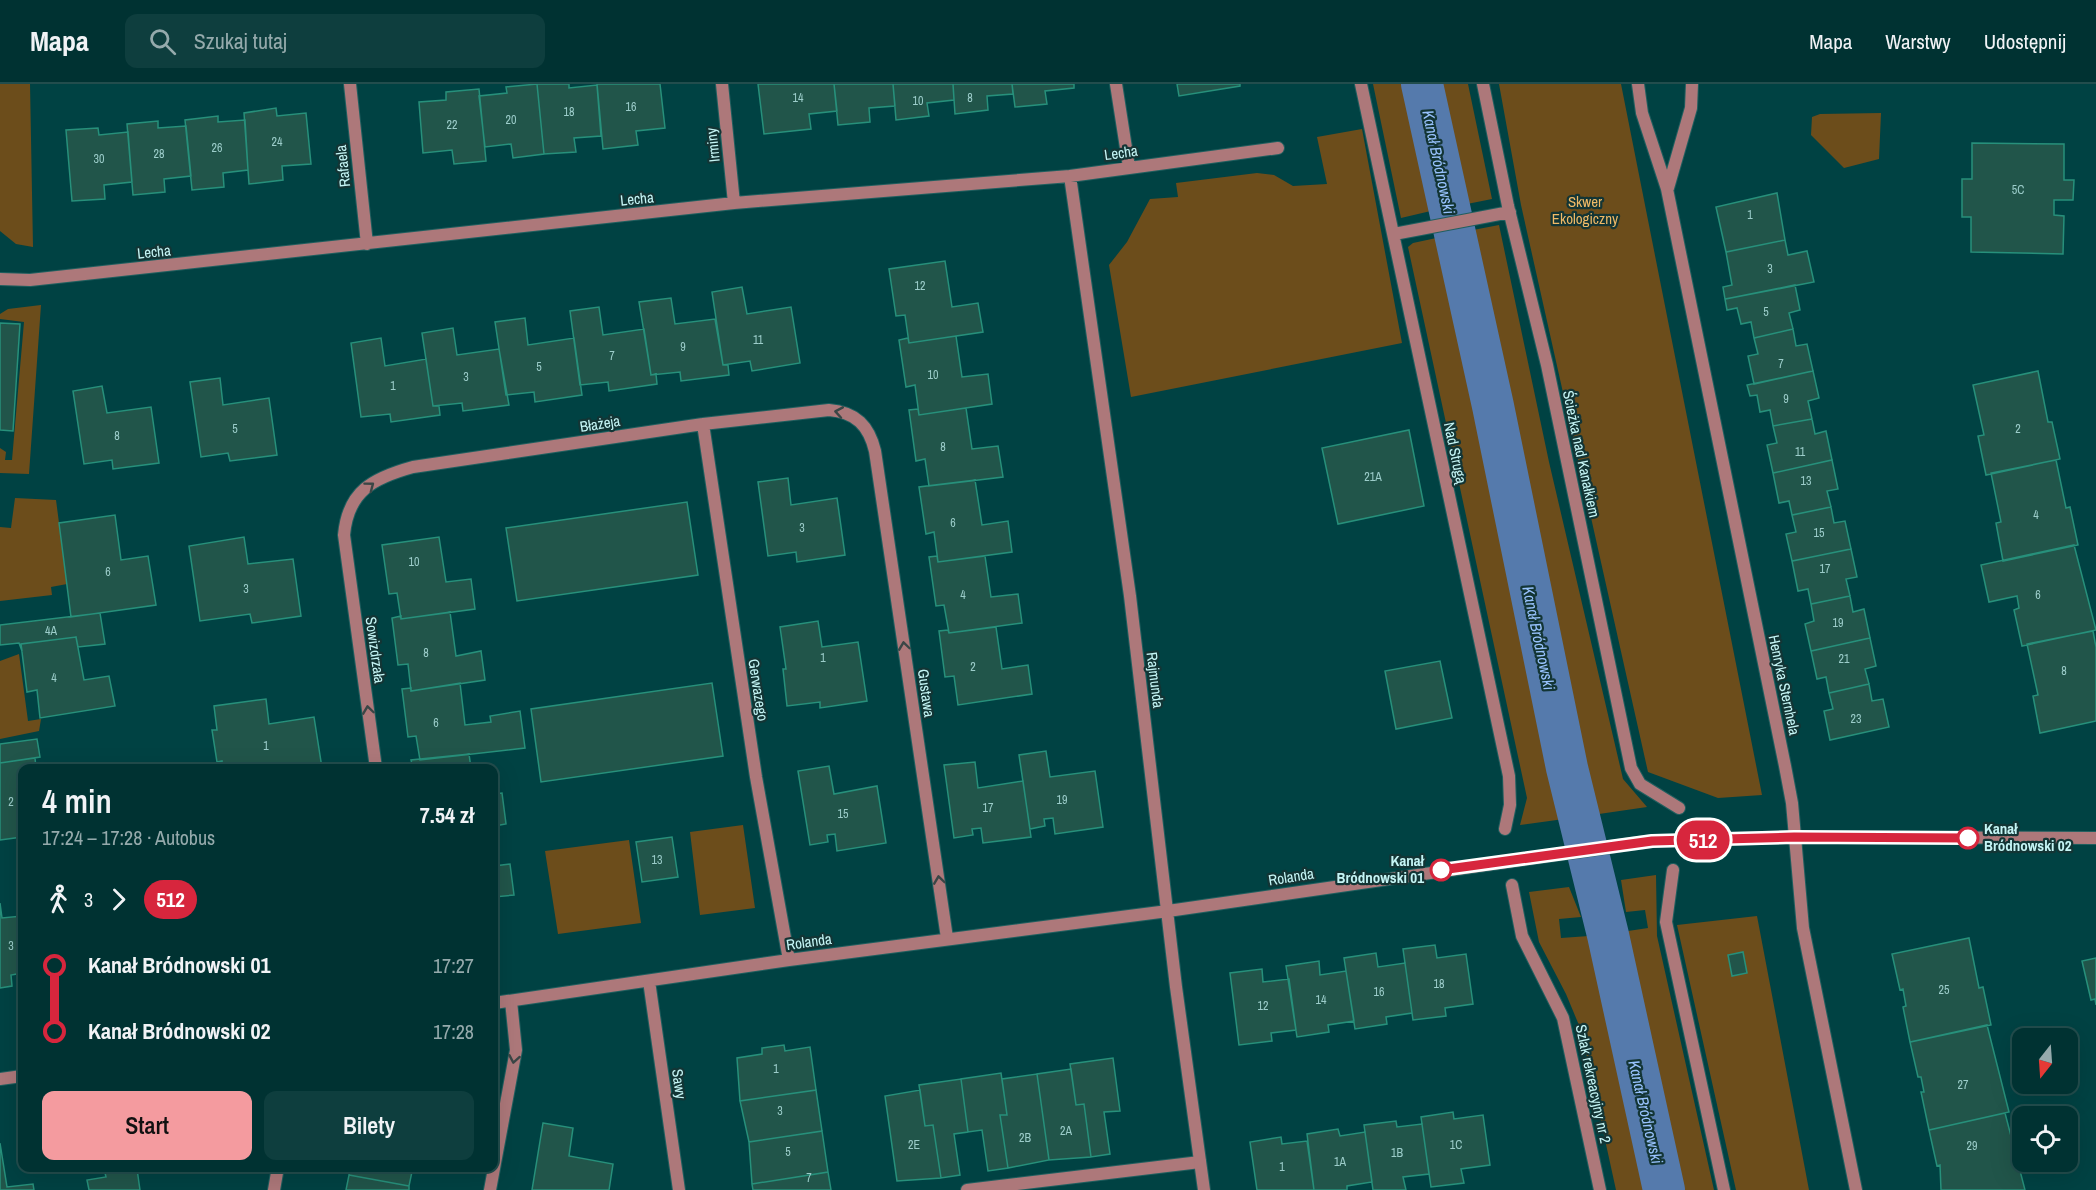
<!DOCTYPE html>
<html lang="pl">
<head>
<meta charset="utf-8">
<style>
  :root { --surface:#003232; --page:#0e3e3e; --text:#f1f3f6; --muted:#95aaac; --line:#224d4d; --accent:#f49b9f }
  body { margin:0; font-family:"Archivo Narrow",sans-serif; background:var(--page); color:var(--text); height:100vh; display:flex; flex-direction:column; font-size:22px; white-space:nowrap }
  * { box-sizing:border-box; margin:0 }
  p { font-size:20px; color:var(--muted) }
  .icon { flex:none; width:33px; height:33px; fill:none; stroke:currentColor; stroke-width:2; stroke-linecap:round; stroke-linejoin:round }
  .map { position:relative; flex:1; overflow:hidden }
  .drawer { position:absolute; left:18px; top:680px; width:480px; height:408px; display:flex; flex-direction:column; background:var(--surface); border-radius:12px; box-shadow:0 6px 24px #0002,0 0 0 2px var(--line) }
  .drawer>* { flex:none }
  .badge { padding:0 12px; border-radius:20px; font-size:21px; line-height:39px }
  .needle { width:39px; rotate:197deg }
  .tools { position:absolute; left:2012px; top:944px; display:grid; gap:12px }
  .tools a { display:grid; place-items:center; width:66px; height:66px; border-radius:12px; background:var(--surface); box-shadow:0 6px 24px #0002,0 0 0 2px var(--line); font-size:30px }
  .map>.badge { position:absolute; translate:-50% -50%; box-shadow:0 0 0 3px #fff }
  .legs { display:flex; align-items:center; gap:9px; height:66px; padding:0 24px; font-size:20px }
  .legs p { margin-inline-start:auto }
  .head { display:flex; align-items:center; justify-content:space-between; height:102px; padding:0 24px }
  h1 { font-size:33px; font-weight:600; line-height:45px }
  .button { display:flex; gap:12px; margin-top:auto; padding:12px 24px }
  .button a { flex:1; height:69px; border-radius:12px; background:var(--accent); color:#111; font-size:24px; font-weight:600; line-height:69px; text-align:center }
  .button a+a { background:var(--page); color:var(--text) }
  ul { padding:0 24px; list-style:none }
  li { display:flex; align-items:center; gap:21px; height:66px; font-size:22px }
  li i { display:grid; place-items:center; width:9px; height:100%; margin:0 8px; background:currentColor }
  li i::after { content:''; width:15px; height:15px; margin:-8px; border:4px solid; border-radius:50%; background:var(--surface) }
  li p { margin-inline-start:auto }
  li:first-child i { background:linear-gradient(#0000 50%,currentColor 0) }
  li:last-child i { background:linear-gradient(currentColor 50%,#0000 0) }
  header { display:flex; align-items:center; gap:36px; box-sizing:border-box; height:84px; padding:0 30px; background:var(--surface); border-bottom:2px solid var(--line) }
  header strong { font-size:28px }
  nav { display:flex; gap:33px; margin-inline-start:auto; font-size:21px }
  .search { width:420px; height:54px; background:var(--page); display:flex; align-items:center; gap:15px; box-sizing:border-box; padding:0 21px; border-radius:12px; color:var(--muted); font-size:22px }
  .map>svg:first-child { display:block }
  .green { fill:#6c4d1b }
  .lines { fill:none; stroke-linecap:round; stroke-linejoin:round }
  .canal { stroke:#557aac; stroke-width:42 }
  .building { fill:#21554a; stroke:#27907b; stroke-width:1.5 }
  .lane-casing { stroke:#205f5f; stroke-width:14 }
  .street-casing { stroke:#205f5f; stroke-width:14 }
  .lane { stroke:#ad787a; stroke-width:12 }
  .street { stroke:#ad787a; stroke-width:12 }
  .oneway { stroke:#3a4646 }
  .line-1-casing { stroke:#fff; stroke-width:14 }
  .line-1 { stroke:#d7263d; stroke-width:9 }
  .stop-1-dot { fill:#fff; stroke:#d7263d; stroke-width:3 }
  .labels { text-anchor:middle; stroke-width:4.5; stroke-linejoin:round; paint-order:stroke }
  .number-label { font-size:12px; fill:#9ccdca }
  .street-label { font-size:15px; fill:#c5f5f5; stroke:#133535 }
  .park-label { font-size:15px; fill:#f0ba67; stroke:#133535 }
  .stop-label { font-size:15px; font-weight:bold; fill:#c5f5f5; stroke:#133535; text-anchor:start }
  .water-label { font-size:16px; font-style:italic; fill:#98c2fd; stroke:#133535 }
</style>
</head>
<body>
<header>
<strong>Mapa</strong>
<div class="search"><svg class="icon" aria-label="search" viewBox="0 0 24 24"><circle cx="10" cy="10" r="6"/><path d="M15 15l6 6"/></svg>Szukaj tutaj</div>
<nav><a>Mapa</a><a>Warstwy</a><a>Udostępnij</a></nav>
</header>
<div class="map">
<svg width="2096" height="1106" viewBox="0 0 2096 1106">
  <rect width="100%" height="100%" fill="#004243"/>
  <path class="green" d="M0,0H30L33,163L16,160L0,147Z
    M1373,0H1410L1435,126L1401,134Z
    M1436,0H1468L1492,115L1462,121Z
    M1499,0H1621L1762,711L1718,714L1648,688L1521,121Z
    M1881,29L1879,75L1844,84L1811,51L1812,33L1820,30Z
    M1362,45L1402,259L1131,313L1109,181L1127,158L1150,115L1178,113L1176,99L1257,89L1274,91L1293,102L1327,100L1317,53Z
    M1499,141L1549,378L1623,695L1647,723L1599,730L1590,702L1515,377L1468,147Z
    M1441,153L1541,609L1564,735L1520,741L1527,714L1408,163L1413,159Z
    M41,221L29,390L0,389V364L6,368L5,376H12L24,238L0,235V230L8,225Z
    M15,414L56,416L67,500L51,503L52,511L0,517V443L11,444Z
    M19,570L28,637L41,635L39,647L0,655V577Z
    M743,741L755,824L700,831L690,748Z
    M629,756L641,839L558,850L545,767Z
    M1656,791L1657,852L1714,1106H1681L1641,927L1628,847L1648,844L1645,826L1626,828L1621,796Z
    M1569,803L1581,833L1559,835L1561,854L1589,852L1626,999L1648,1106H1616L1581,946L1566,910L1539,858L1529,808Z
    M1757,832L1809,1106H1736L1677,841Z"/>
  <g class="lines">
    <path class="canal" d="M1422,0L1493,322L1567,684L1608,851L1664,1106"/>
  </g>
  <path class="building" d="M537,0H569V4L597,1L601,52L574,54L576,68L544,70Z
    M537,0L544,70L513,74L511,60L485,63L479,12L507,9L506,3Z
    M597,0H660L665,44L636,47L638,61L603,65Z
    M758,0H834L837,27L809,30L811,45L764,50Z
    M834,0H893L895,22L869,24L870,38L838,41Z
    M893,0H953L954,16L927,19L929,32L896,36Z
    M953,0H1012L1013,10L987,12L988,26L955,30Z
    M1012,0H1074V4L1045,7L1047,20L1015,23Z
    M1177,0H1240V2L1179,12Z
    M479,5L486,77L454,80L452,66L423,69L419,18L446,16V8Z
    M276,24L277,32L306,29L311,80L282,82L283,96L249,100L244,29Z
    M218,32V38L245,36L248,86L223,89L224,103L192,106L185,36Z
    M158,37V44L186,42L191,92L164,95L165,108L133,111L127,40Z
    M98,44L99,51L128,48L132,98L104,101L105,115L72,117L66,46Z
    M1972,59L2064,60V96H2074L2073,116H2054V131L2064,132L2063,170L1971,168V133H1962V95H1972Z
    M1777,109L1785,156L1726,168L1716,123Z
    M1785,156L1788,171L1807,167L1814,198L1725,215L1723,203L1732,201L1726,168Z
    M945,177L952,223L978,219L983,248L909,259L905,231L896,232L889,185Z
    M1795,201L1800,226L1789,229L1793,245L1754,254L1751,238L1741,240L1737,224L1727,226L1725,215Z
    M742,203L747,230L791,223L800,279L752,287L750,277L723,281L712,208Z
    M671,214L675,240L715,235L723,281H728L729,291L681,297L680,288L651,291L639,218Z
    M599,223L603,251L644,245L651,291L656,290L657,300L609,307L608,298L580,301L570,227Z
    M525,234L528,261L574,254L582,311L535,318L534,308L506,311L495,238Z
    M0,239L20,240L13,347L0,346Z
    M453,244L457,271L499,265L509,321L463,327L462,319L433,322L422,249Z
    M1793,245L1796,262L1807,260L1813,287L1754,300L1748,272L1758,270L1754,254Z
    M956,252L962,293L988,290L992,320L919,331L915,301L906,303L899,256L908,254L909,259Z
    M381,254L385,282L426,275L433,322H439L440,331L391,338L390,330L361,333L351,259Z
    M1813,287L1819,314L1808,317L1812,335L1773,342L1770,326L1760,328L1757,311L1750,312L1747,301Z
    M2038,287L2048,338H2052L2060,375L1986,391L1978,352L1984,351L1973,301Z
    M220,294L223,321L269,314L277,371L230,377L228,369L201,373L190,298Z
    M102,302L107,329L151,323L159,379L113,385L112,376L84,380L73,307Z
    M966,324L972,365L998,362L1003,393L929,402L925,375L916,377L909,326L918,325L919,331Z
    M1812,335L1815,350L1826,347L1832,376L1773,389L1767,361L1777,359L1773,342Z
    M1409,346L1424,422L1338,440L1322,364Z
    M1832,376L1838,405L1827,407L1831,423L1792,431L1789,417L1779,419L1773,389Z
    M2056,376L2066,424L2070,423L2078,461L2003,477L1996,439L2001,438L1991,389Z
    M788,394L791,421L837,414L845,471L797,478L796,468L768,472L758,398Z
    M975,396L982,441L1008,437L1012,468L938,478L934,448L926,450L919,403Z
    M687,418L698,491L517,517L506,444Z
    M1831,423L1834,439L1845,437L1851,465L1792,477L1786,450L1796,448L1792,431Z
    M115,431L121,476L148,472L156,521L71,533L59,439Z
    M244,453L248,480L293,475L301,532L252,539L250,530L200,537L189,462Z
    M439,453L446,498L471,495L475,525L401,535L397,509L389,510L382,461Z
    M2074,461L2096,546L2022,562L2014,526L2019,524L2017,512L1989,518L1981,481Z
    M1851,465L1857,493L1846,495L1850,512L1811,520L1808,505L1798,507L1792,477Z
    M937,472L938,478L985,472L991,513L1018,510L1022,539L949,549L944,521L936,522L929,473Z
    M1850,512L1853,528L1864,525L1870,554L1811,567L1805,540L1814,537L1811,520Z
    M450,528L456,572L481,567L485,596L411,607L408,580L398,581L392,534L401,532V535Z
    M100,529L105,560L78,563L76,553L21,560L22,567L19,559L0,561V541Z
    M818,537L822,563L858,558L867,617L820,624V618L787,622L783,585H786L780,543Z
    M996,543L1002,585L1028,581L1032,610L958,621L954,592L945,593L939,547L948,546L949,549Z
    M2093,547L2096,563V637L2040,649L2033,612L2038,611L2027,560Z
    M76,553L84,596L109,592L115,622L40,634L37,606L27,608L21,560Z
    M1870,554L1876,582L1865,585L1869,600L1829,609L1826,593L1817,595L1811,567Z
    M1440,577L1452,634L1396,645L1385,587Z
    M460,599L465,641L491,638L490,632L520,627L525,664L420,676L416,652L408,653L402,605L411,604V607Z
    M712,599L723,672L541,698L531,625Z
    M1869,600L1872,617L1883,615L1889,643L1830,656L1824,627L1833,625L1829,609Z
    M266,615L269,640L314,633L322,684H223L222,677L217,678L212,646H217L214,622Z
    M37,655L40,673L0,679V660Z
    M1046,667L1050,693L1095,687L1103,743L1055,750L1053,734L1044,735L1045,742L1030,745L1019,671Z
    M469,670L471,684H413L411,676Z
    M35,674L36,684H22V753L0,756V679Z
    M975,678L978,704L1023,697L1031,753L983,759L981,744L972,745L973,751L954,754L944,681Z
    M829,682L834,710L877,702L886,759L837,767L835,750L827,751L828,758L810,761L798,687Z
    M502,709L506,740L494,742V710Z
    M672,753L678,793L642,798L636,758Z
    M510,780L514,811L494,813V782Z
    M0,819L2,834L22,832V889L11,891L12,902L0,904Z
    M1969,854L1979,904L1983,903L1991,941L1910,958L1903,923L1906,922L1903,905L1900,906L1892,870Z
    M1435,861L1437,874L1466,870L1473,920L1445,924L1446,932L1413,936L1403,865Z
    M1743,868L1747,889L1732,892L1728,871Z
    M1376,869L1378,883L1405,879L1412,929L1386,933L1387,940L1355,945L1344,874Z
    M2096,874V921L2095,915L2091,916L2082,877Z
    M1319,877L1320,891L1346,887L1354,937L1328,941L1329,948L1297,953L1286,882Z
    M1262,885L1263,898L1289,895L1296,946L1271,949L1272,957L1239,961L1230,889Z
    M1987,941L2009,1028L1929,1046L1921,1008H1924L1921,993H1918L1910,958Z
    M784,961L785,967L810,963L816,1006L740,1017L737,974L762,970V964Z
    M1113,974L1120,1027L1104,1028L1110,1070L1091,1073L1084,1020L1076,1021L1070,980Z
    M1071,985L1076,1021L1084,1020L1091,1073L1049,1076L1037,990Z
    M1001,989L1007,1031H1000L1008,1084L988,1087L982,1046L968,1048L961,995Z
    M1037,990L1049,1076L1008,1084L1000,1031H1007L1002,995Z
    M961,995L968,1048L954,1050L960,1091L941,1094L933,1041L925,1042L919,1001Z
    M816,1006L822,1047L749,1058L740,1017Z
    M920,1006L925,1042L933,1041L941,1094L897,1097L885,1012Z
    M1453,1028L1454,1035L1483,1031L1490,1081L1461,1085L1464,1099L1431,1103L1421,1033Z
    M2005,1029L2025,1106H1941L1940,1081L1937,1082L1929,1046Z
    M1396,1037L1397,1043L1422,1040L1429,1090L1403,1093L1406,1106H1373L1364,1041Z
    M543,1039L573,1044L569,1072L613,1080L609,1106H532Z
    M1338,1045L1340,1052L1365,1048L1372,1098L1347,1102V1106H1314L1307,1050Z
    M822,1047L828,1088L752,1100L749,1058Z
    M1281,1053L1282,1060L1307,1057L1314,1106H1257L1250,1058Z
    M0,1059L7,1103L33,1100L34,1106H0Z
    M350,1083H413L409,1102L349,1091Z
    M137,1085L140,1106H89L87,1096L106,1093L105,1089Z
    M828,1088L831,1106H753L752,1100Z
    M349,1091L409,1102V1106H346Z"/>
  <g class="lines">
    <defs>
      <path id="lane" d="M967,1106L1200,1078"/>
      <path id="street" d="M350,0L367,160
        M722,0L734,119
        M1116,0L1129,83
        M1361,0L1509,692L1510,721L1505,745
        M1483,0L1508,122L1547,281L1631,684L1640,700L1679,724
        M1638,0L1642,29L1667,105L1785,682L1792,719L1803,844L1856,1106
        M1070,92L1130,512L1176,903L1204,1106
        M1668,104L1691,24L1692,0
        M1394,150L1510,128
        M0,195L30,196L734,119L1070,92L1278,64
        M703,340L756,693L789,876
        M376,684L344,451C348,407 373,394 413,383L703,340L829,326C856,328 869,342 875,367L947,854
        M1673,786L1666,838L1724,1106
        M1512,801L1522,852L1563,934L1600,1106
        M649,897L679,1106
        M494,919L789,876L1168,827L1652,757L1794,753L2096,754
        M0,995L22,992
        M274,1106L278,1083
        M490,1106L516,966L511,917"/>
    </defs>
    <use href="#lane" class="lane-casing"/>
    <use href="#street" class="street-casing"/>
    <use href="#lane" class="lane"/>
    <use href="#street" class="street"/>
  </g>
  <defs><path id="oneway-chevron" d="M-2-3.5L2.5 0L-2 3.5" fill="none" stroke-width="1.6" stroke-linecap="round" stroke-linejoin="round" transform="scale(1.5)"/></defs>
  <g class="oneway">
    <use href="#oneway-chevron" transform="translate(839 328) rotate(-170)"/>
    <use href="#oneway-chevron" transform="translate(370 402) rotate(-37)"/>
    <use href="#oneway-chevron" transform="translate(904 562) rotate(-98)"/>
    <use href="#oneway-chevron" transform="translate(368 626) rotate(-98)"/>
    <use href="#oneway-chevron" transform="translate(939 796) rotate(-98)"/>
    <use href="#oneway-chevron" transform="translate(514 975) rotate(100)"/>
  </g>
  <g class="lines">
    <defs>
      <path id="line-1" d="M1441,786L1652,757L1794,753L1968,754"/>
    </defs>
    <use href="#line-1" class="line-1-casing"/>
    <use href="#line-1" class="line-1"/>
  </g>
  <g class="stop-1-dot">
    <circle cx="1968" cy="754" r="10"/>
    <circle cx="1441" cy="786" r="10"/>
  </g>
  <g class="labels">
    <g class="number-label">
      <text x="798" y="18">14</text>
      <text x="970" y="18">8</text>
      <text x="918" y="21">10</text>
      <text x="631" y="27">16</text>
      <text x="569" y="32">18</text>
      <text x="511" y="40">20</text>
      <text x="452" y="45">22</text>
      <text x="277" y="62">24</text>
      <text x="217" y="68">26</text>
      <text x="159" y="74">28</text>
      <text x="99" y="79">30</text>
      <text x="2018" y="110">5C</text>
      <text x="1750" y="135">1</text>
      <text x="1770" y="189">3</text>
      <text x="920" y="206">12</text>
      <text x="1766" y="232">5</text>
      <text x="758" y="260">11</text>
      <text x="683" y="267">9</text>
      <text x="612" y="276">7</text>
      <text x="1781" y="284">7</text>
      <text x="539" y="287">5</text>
      <text x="933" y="295">10</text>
      <text x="466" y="297">3</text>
      <text x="393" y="306">1</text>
      <text x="1786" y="319">9</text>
      <text x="235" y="349">5</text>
      <text x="2018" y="349">2</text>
      <text x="117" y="356">8</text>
      <text x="943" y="367">8</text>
      <text x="1800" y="372">11</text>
      <text x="1373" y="397">21A</text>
      <text x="1806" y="401">13</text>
      <text x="2036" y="435">4</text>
      <text x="953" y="443">6</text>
      <text x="802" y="448">3</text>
      <text x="1819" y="453">15</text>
      <text x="414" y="482">10</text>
      <text x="1825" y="489">17</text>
      <text x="108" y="492">6</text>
      <text x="246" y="509">3</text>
      <text x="963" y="515">4</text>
      <text x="2038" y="515">6</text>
      <text x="1838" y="543">19</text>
      <text x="51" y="551">4A</text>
      <text x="426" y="573">8</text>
      <text x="823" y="578">1</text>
      <text x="1844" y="579">21</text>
      <text x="973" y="587">2</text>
      <text x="2064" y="591">8</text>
      <text x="54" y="598">4</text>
      <text x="1856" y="639">23</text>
      <text x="436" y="643">6</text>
      <text x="266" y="666">1</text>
      <text x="1062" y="720">19</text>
      <text x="11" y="722">2</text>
      <text x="988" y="728">17</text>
      <text x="843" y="734">15</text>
      <text x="657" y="780">13</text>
      <text x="11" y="866">3</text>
      <text x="1439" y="904">18</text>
      <text x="1944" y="910">25</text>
      <text x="1379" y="912">16</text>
      <text x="1321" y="920">14</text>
      <text x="1263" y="926">12</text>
      <text x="776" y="989">1</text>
      <text x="1963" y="1005">27</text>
      <text x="780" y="1031">3</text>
      <text x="1066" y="1051">2A</text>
      <text x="1025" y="1058">2B</text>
      <text x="914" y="1065">2E</text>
      <text x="1456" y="1065">1C</text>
      <text x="1972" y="1066">29</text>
      <text x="788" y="1072">5</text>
      <text x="1397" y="1073">1B</text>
      <text x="1340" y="1082">1A</text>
      <text x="1282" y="1087">1</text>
      <text x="809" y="1098">7</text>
    </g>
    <g class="street-label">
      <text transform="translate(713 61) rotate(-96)" y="5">Irminy</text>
      <text transform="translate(1121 69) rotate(-8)" y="5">Lecha</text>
      <text transform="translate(343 82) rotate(-96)" y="5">Rafaela</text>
      <text transform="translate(637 115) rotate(-6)" y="5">Lecha</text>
      <text transform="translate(154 168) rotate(-6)" y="5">Lecha</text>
      <text transform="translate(600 340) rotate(-9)" y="5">Błażeja</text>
      <text transform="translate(1455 369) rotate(78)" y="5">Nad Strugą</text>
      <text transform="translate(1581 370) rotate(78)" y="5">Ścieżka nad Kanałkiem</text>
      <text transform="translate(375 566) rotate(82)" y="5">Sowizdrzała</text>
      <text transform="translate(1155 596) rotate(83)" y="5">Rajmunda</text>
      <text transform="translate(1784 601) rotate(78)" y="5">Henryka Sternhela</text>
      <text transform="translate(758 606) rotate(81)" y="5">Gerwazego</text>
      <text transform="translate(926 609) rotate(82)" y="5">Gustawa</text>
      <text transform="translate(1291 793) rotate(-9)" y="5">Rolanda</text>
      <text transform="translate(809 858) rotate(-8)" y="5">Rolanda</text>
      <text transform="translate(679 1000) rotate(82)" y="5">Sawy</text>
      <text transform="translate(1593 1000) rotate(78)" y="5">Szlak rekreacyjny nr 2</text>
    </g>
    <g class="park-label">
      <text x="1585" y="123">Skwer<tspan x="1585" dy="17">Ekologiczny</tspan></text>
    </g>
    <g class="stop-label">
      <text x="1984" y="750">Kanał<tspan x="1984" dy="17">Bródnowski 02</tspan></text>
      <text x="1424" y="782" text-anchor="end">Kanał<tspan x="1424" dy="17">Bródnowski 01</tspan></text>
    </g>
    <g class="water-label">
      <text transform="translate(1439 78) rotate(78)" y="6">Kanał Bródnowski</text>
      <text transform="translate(1539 554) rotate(78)" y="6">Kanał Bródnowski</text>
      <text transform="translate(1646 1028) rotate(77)" y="6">Kanał Bródnowski</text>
    </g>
  </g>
</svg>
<div class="tools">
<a><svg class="needle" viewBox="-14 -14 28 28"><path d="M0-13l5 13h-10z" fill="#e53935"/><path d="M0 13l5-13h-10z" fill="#95aaac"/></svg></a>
<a><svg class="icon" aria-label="locate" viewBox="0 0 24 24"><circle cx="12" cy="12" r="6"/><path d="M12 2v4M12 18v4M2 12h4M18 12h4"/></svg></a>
</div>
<b class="badge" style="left:1703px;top:756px;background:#d7263d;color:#fff">512</b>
<section class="drawer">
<div class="head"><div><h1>4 min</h1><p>17:24 – 17:28 · Autobus</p></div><b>7.54 zł</b></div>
<div class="legs"><svg class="icon" aria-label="walk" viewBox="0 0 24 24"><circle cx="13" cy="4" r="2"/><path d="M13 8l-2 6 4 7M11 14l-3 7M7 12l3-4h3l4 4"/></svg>3<svg class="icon" aria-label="forward" viewBox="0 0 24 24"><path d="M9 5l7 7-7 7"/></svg><b class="badge" style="background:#d7263d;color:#fff">512</b></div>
<ul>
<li><i style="color:#d7263d"></i><b>Kanał Bródnowski 01</b><p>17:27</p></li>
<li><i style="color:#d7263d"></i><b>Kanał Bródnowski 02</b><p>17:28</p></li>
</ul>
<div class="button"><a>Start</a><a>Bilety</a></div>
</section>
</div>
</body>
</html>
